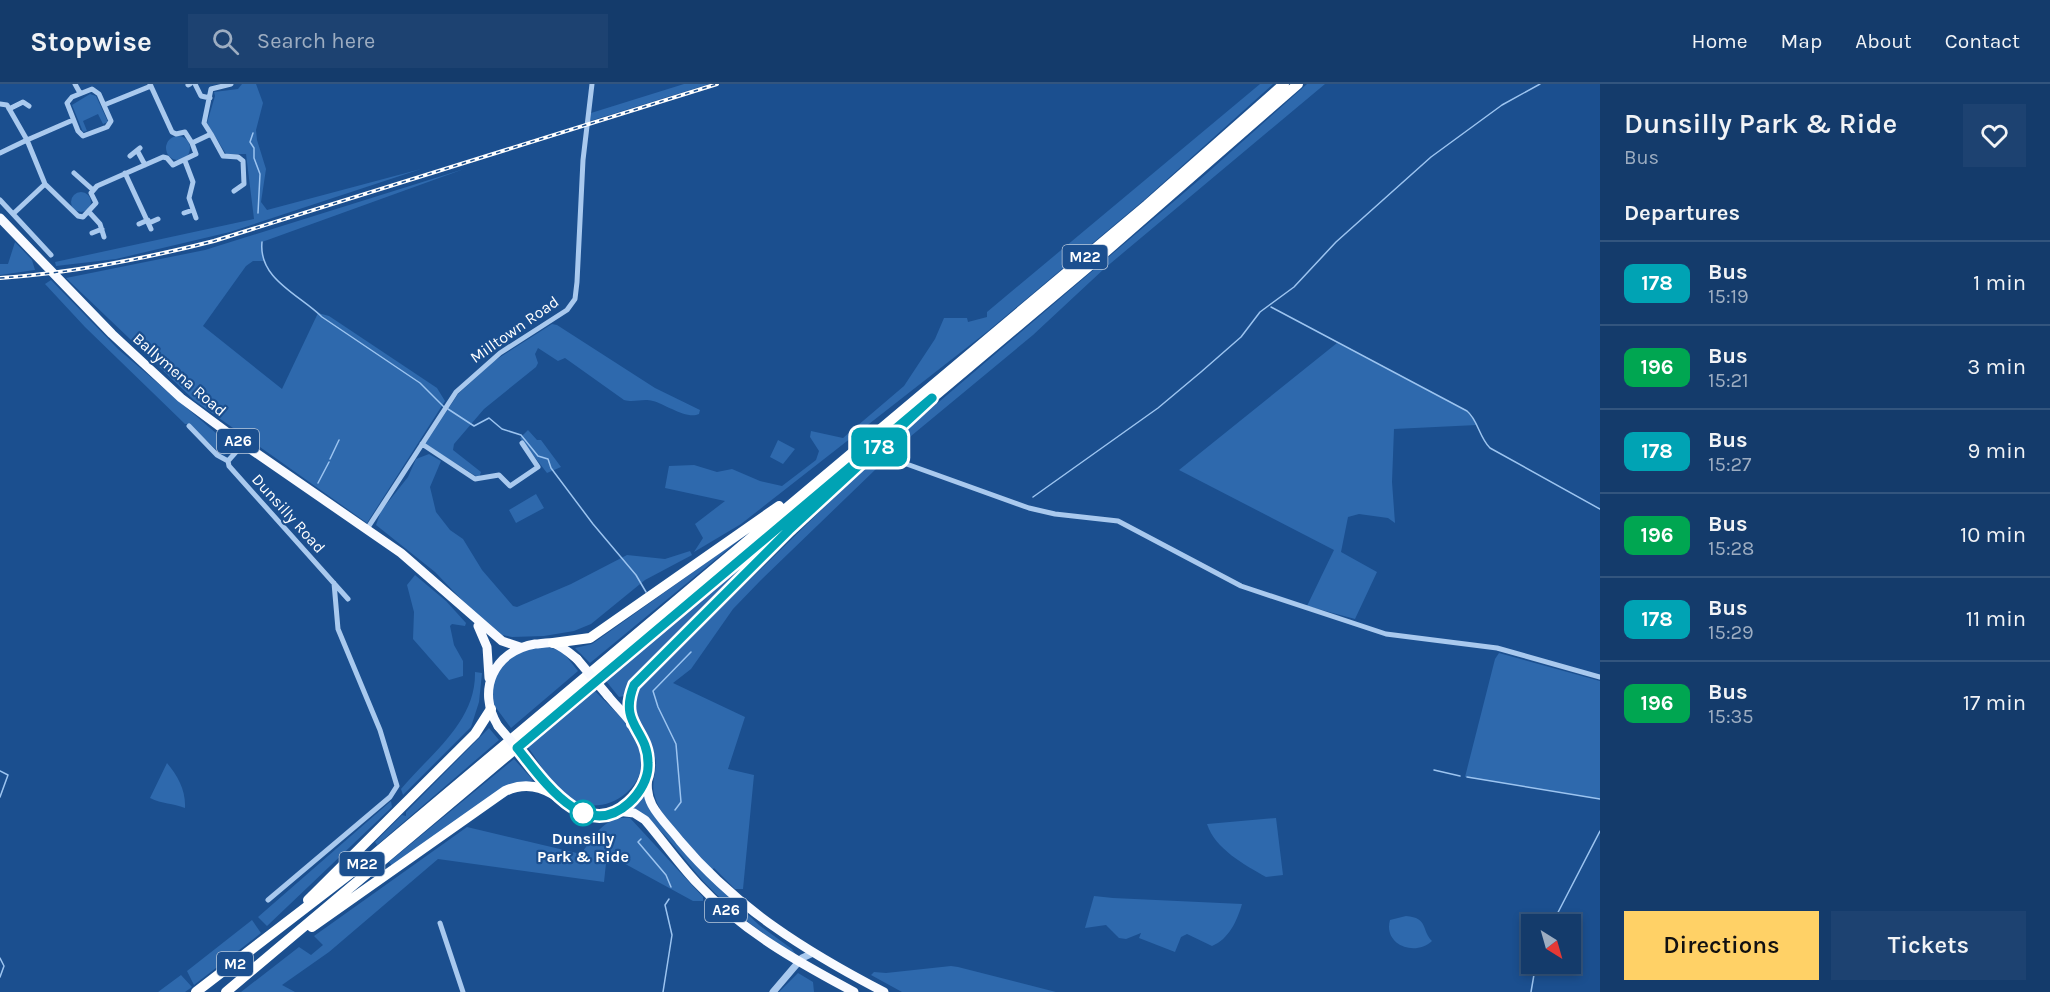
<!DOCTYPE html>
<html lang="en">
<head>
<meta charset="utf-8">
<style>
  :root { --surface:#143b6b; --page:#1d4271; --text:#f1f3f6; --muted:#9dadc1; --line:#33557e; --accent:#ffd166 }
  body { margin:0; font-family:Karla,sans-serif; background:var(--page); color:var(--text); height:100vh; display:flex; flex-direction:column; font-size:22px; white-space:nowrap }
  * { box-sizing:border-box; margin:0 }
  p { font-size:20px; color:var(--muted) }
  .icon { flex:none; width:33px; height:33px; fill:none; stroke:currentColor; stroke-width:2; stroke-linecap:round; stroke-linejoin:round }
  .map { position:relative; flex:1; overflow:hidden }
  .drawer { display:flex; flex-direction:column; background:var(--surface); width:450px }
  .drawer>* { flex:none }
  .badge { padding:0 12px; border-radius:9px; font-size:21px; line-height:39px }
  .needle { width:39px; rotate:143deg }
  .controls { position:absolute; left:1521px; top:830px; display:grid; gap:12px }
  .controls a { display:grid; place-items:center; width:60px; height:60px; border-radius:0px; background:var(--surface); box-shadow:0 3px 9px #0003,0 0 0 2px var(--line); font-size:30px }
  .map>.badge { position:absolute; translate:-50% -50%; box-shadow:0 0 0 3px #fff }
  h2 { padding:0 24px; font-size:22px; line-height:54px }
  .round { display:grid; place-items:center; flex:none; width:63px; height:63px; border-radius:0px; background:var(--page) }
  .summary { display:flex; align-items:center; justify-content:space-between; height:102px; padding:0 24px }
  h1 { font-size:28px; font-weight:600; line-height:45px }
  .action { display:flex; gap:12px; margin-top:auto; padding:12px 24px }
  .action a { flex:1; height:69px; border-radius:0px; background:var(--accent); color:#111; font-size:24px; font-weight:600; line-height:69px; text-align:center }
  .action a+a { background:var(--page); color:var(--text) }
  ul { padding:0; list-style:none }
  li { display:flex; align-items:center; gap:18px; height:84px; padding:0 24px; border-top:2px solid var(--line) }
  li div { flex:1 }
  li b { display:block; font-size:22px }
  li em { font-style:normal }
  li .badge { min-width:66px; font-weight:700; text-align:center }
  header { display:flex; align-items:center; gap:36px; box-sizing:border-box; height:84px; padding:0 30px; background:var(--surface); border-bottom:2px solid var(--line) }
  header strong { font-size:28px }
  nav { display:flex; gap:33px; margin-inline-start:auto; font-size:21px }
  .search { width:420px; height:54px; background:var(--page); display:flex; align-items:center; gap:15px; box-sizing:border-box; padding:0 21px; border-radius:0px; color:var(--muted); font-size:22px }
  main { display:flex; flex:1; min-height:0 }
  .map>svg:first-child { display:block }
  .green { fill:#2e69ad }
  .lines { fill:none; stroke-linecap:round; stroke-linejoin:round }
  .stream { stroke:#9cc4f0; stroke-width:1.5 }
  .minor { stroke:#a9c9ee; stroke-width:5 }
  .tertiary { stroke:#a9c9ee; stroke-width:7 }
  .trunk { stroke:#f8faff; stroke-width:9 }
  .motorway { stroke:#fff; stroke-width:10 }
  .rail-casing { stroke:#fff; stroke-width:4 }
  .rail { stroke:#1b4f8f; stroke-width:1.5; stroke-dasharray:4.5; stroke-linecap:butt }
  .trunk-bridge { stroke:#f8faff; stroke-width:9 }
  .line-casing { stroke:#fff; stroke-width:14 }
  .line { stroke:#00a3b4; stroke-width:9 }
  .stop-dot { fill:#fff; stroke:#00a3b4; stroke-width:3 }
  .labels { text-anchor:middle; stroke-width:4.5; stroke-linejoin:round; paint-order:stroke }
  .shield { fill:#1b4f8f; stroke:#bbcadd; stroke-width:1.5 }
  .shield-label { font-size:15px; font-weight:bold; fill:#fff }
  .street-label { font-size:16px; fill:#fff; stroke:#1b4f8f }
  .stop-label { font-size:16px; font-weight:bold; fill:#fff; stroke:#1b4f8f }
</style>
</head>
<body>
<header>
<strong>Stopwise</strong>
<div class="search"><svg class="icon" aria-label="search" viewBox="0 0 24 24"><circle cx="10" cy="10" r="6"/><path d="M15 15l6 6"/></svg>Search here</div>
<nav><a>Home</a><a>Map</a><a>About</a><a>Contact</a></nav>
</header>
<main>
<div class="map">
<svg width="1600" height="908" viewBox="0 0 1600 908">
  <rect width="100%" height="100%" fill="#1b4f8f"/>
  <path class="green" d="M242,0H256L263,19L256,46L257,56L266,85L261,118L267,126L421,85L230,148L116,175L56,182L55,178L254,135L246,70H226L207,39L215,12L214,8L238,5Z
    M684,0H709L590,37L591,29Z
    M1260,0H1273L1144,116L988,247L741,440L694,468L703,454L695,440L725,417L665,404L669,382L694,381L717,388L732,385L760,397L782,402L816,376L819,367L810,353L811,347L843,354L904,302L935,255L944,234H967L968,238L987,233V228Z
    M1307,0H1325L1105,184L1033,251L905,357L761,496L733,525L691,585L673,599L745,633L728,685L754,691L743,805H735L714,784L712,786C694,767 659,735 654,709C651,697 658,685 655,673C649,644 623,633 642,601L885,364L1206,90Z
    M90,10L96,12L108,38L103,40L98,30L83,37L87,47L83,48L72,21Z
    M166 64a12 12 0 1 1 24 0a12 12 0 1 1-24 0Z
    M464,85L262,158L263,177H253L246,182L203,242L282,305L318,229L329,232L437,304L445,317L367,439L195,317L66,194L205,166Z
    M71 118a10 10 0 1 1 20 0a10 10 0 1 1-20 0Z
    M15,158L32,176L35,186L0,191V180H8Z
    M51,196L118,265L231,362L228,369L224,371L220,369L189,340H185L85,243L45,200Z
    M552,240L557,241L655,304L700,326L699,330C687,336 665,320 653,317C642,314 635,319 624,316L565,274L558,277L538,264L535,270L538,279L536,283L484,325L454,360L453,366L481,388L479,394L425,360L458,310L494,277Z
    M1337,259L1467,327L1477,341L1394,345L1392,398L1395,439L1388,434L1359,430L1348,433L1341,468L1377,488L1355,535L1307,522L1334,466L1179,386Z
    M528,346L537,356H541L561,383L547,389L520,354Z
    M778,356L795,365L783,380L770,373Z
    M429,370L441,377L430,403L436,428L450,446L463,455L482,486L513,522L517,523L571,500L627,471L665,475L690,467L692,471L645,496L591,540L574,547L544,552L512,553L502,551L487,542L435,488L376,441L381,427L408,393L416,375Z
    M536,410L544,424L516,439L509,426Z
    M744,452L590,579L575,564L592,560Z
    M760,467H762L637,590L624,612L619,613L606,597Z
    M415,491L446,517L466,539L465,542L452,540L450,542L454,561L463,577V592L449,596L413,555L414,528L407,501Z
    M544,562L562,567L578,587L511,644L494,621L492,603L498,586L515,569Z
    M1499,569L1600,597V715L1465,693L1495,575Z
    M475,588L482,589L479,618L471,643L403,711L401,705C431,669 476,638 475,588Z
    M594,606C606,619 633,642 639,658C656,699 608,736 571,716C553,705 540,679 527,662Z
    M489,644L499,656L377,761L375,758L402,731L406,732V728Z
    M514,675L533,696L392,782L389,778Z
    M167,679C178,692 186,707 185,724C173,719 162,720 150,714Z
    M644,709L703,788L759,841L792,865L796,871C764,851 734,829 708,802C685,779 659,736 630,723Z
    M391,717L392,723L267,842L258,833Z
    M630,734L703,813V817H693L607,770L604,798L438,775L329,868L282,901L295,908H241L299,863L311,871L323,861L314,852L467,743L581,770C594,752 605,731 630,734Z
    M1276,734L1283,791L1266,793C1245,781 1215,765 1207,740Z
    M1094,812L1113,814L1242,820C1237,837 1229,855 1212,862L1187,850L1181,853L1175,868L1139,854L1141,849L1126,855L1119,854L1106,841L1085,844Z
    M1406,832C1429,834 1421,846 1432,857C1415,873 1383,861 1390,836Z
    M252,836L261,849L194,901L187,887Z
    M951,882L958,883L1056,908H902L871,891L874,888L886,889Z
    M798,889L813,898L814,908H779Z
    M181,891L192,903L185,908H158Z"/>
  <g class="lines">
    <path class="stream" d="M253,49L250,58L254,64V74L260,90L258,129
      M262,158C258,195 300,211 322,233L420,299L444,323
      M1271,223L1467,327C1478,336 1479,353 1490,364L1600,425
      M448,325L474,342L489,334L502,345L521,351L538,372L548,375L551,384L593,440L636,491L646,508
      M330,375L339,356
      M318,399L329,378
      M1033,413L1158,324L1201,288L1241,253L1260,228L1294,203L1336,158L1431,73L1502,21L1540,0
      M1434,686L1460,692
      M0,687L8,691L0,713
      M1467,693L1600,715
      M675,726L681,718L676,660L658,623L653,607L691,568
      M641,755L638,758L666,791L671,803
      M1552,840L1600,747
      M0,874L4,882L0,893
      M663,908L672,851L665,821L669,815
      M1531,908L1536,879"/>
    <path class="minor" d="M75,0L80,9
      M150,0L172,48L176,50L185,48L192,59L211,50L204,39L211,5L231,0
      M195,0L201,12L210,14
      M188,1L190,0
      M92,5L99,10L111,37L107,43L83,52L78,47L67,19L72,13Z
      M0,20L7,21L27,56L0,69
      M104,21L151,2
      M9,25L23,18L29,22
      M211,50L223,72L238,73L243,77L244,100L234,107
      M138,68L145,81
      M130,72L140,64
      M185,77L193,98L189,114L196,134
      M74,89L93,106
      M125,89L151,145
      M45,100L27,56L73,36
      M0,116L13,130
      M89,128L100,140L104,153
      M184,129L193,126
      M149,139L158,135
      M139,140L148,136
      M92,149L102,145
      M51,171L13,130L45,100L78,132L83,133L96,119L91,109L97,102L163,73L167,74L173,81L196,70L192,59
      M189,342L217,371L228,377
      M243,360L228,377L229,382L348,515
      M422,360L475,395L499,391L510,402L538,383L522,359
      M901,378L1029,424L1055,430L1118,437L1241,502L1386,550L1497,564L1600,593
      M367,445L456,308L500,269L567,226L575,215L577,198L583,76L592,0
      M268,816L390,713L397,702L380,646L338,545L334,499
      M440,839L463,908"/>
    <path class="tertiary" d="M773,908L802,874L813,869"/>
    <path class="trunk" d="M0,134L112,250L181,314L243,360L401,469L502,557L520,563
      M478,542L487,563L489,594
      M608,612C622,629 644,648 648,672C650,689 643,704 652,721C659,734 671,745 680,757C736,824 807,868 884,908
      M498,642C476,606 494,567 535,560C540,560 547,558 553,559C562,562 570,569 577,575
      M529,678C540,692 552,711 567,721C595,742 632,727 645,696
      M617,727L634,729L645,736C663,757 679,780 698,800C742,847 798,878 854,908"/>
    <path class="motorway" d="M553,559L590,554L779,422
      M631,640L630,613L635,601L819,418
      M308,816L475,650L491,625
      M312,843L505,707C525,698 542,702 559,714
      M196,908L369,775L1147,121L1284,0
      M226,908L1087,184L1298,0"/>
    <defs>
      <path id="rail" d="M0,194C73,189 143,175 214,157L717,0"/>
    </defs>
    <use href="#rail" class="rail-casing"/>
    <use href="#rail" class="rail"/>
    <path class="trunk-bridge" d="M577,575L608,612
      M498,642L529,678"/>
  </g>
  <g class="lines">
    <defs>
      <path id="line" d="M932,314L789,446L634,601C618,641 648,645 648,679C649,694 640,709 629,719C584,760 541,693 517,664Z"/>
    </defs>
    <use href="#line" class="line-casing"/>
    <use href="#line" class="line"/>
  </g>
  <circle class="stop-dot" cx="583" cy="729" r="12"/>
  <g class="labels">
    <g class="shield">
      <rect x="1062.5" y="161" width="45" height="24" rx="4.5"/>
      <rect x="217" y="345" width="42" height="24" rx="4.5"/>
      <rect x="339.5" y="768" width="45" height="24" rx="4.5"/>
      <rect x="705" y="814" width="42" height="24" rx="4.5"/>
      <rect x="217" y="868" width="36" height="24" rx="4.5"/>
    </g>
    <g class="shield-label">
      <text x="1085" y="178">M22</text>
      <text x="238" y="362">A26</text>
      <text x="362" y="785">M22</text>
      <text x="726" y="831">A26</text>
      <text x="235" y="885">M2</text>
    </g>
    <g class="street-label">
      <text transform="translate(514 245) rotate(-35)" y="6">Milltown Road</text>
      <text transform="translate(180 290) rotate(41)" y="6">Ballymena Road</text>
      <text transform="translate(289 429) rotate(48)" y="6">Dunsilly Road</text>
    </g>
    <g class="stop-label">
      <text x="583" y="760">Dunsilly<tspan x="583" dy="18">Park &amp; Ride</tspan></text>
    </g>
  </g>
</svg>
<div class="controls">
<a><svg class="needle" viewBox="-14 -14 28 28"><path d="M0-13l5 13h-10z" fill="#e53935"/><path d="M0 13l5-13h-10z" fill="#9dadc1"/></svg></a>
</div>
<b class="badge" style="left:879px;top:363px;background:#00a3b4;color:#fff">178</b>
</div>
<section class="drawer">
<div class="summary"><div><h1>Dunsilly Park &amp; Ride</h1><p>Bus</p></div><a class="round"><svg class="icon" aria-label="heart" viewBox="0 0 24 24"><path d="M12 20l-8-8c-3-5 5-10 8-4 3-6 11-1 8 4z"/></svg></a></div>
<h2>Departures</h2>
<ul>
<li><span class="badge" style="background:#00a3b4;color:#fff">178</span><div><b>Bus</b><p>15:19</p></div><em>1 min</em></li>
<li><span class="badge" style="background:#00a651;color:#fff">196</span><div><b>Bus</b><p>15:21</p></div><em>3 min</em></li>
<li><span class="badge" style="background:#00a3b4;color:#fff">178</span><div><b>Bus</b><p>15:27</p></div><em>9 min</em></li>
<li><span class="badge" style="background:#00a651;color:#fff">196</span><div><b>Bus</b><p>15:28</p></div><em>10 min</em></li>
<li><span class="badge" style="background:#00a3b4;color:#fff">178</span><div><b>Bus</b><p>15:29</p></div><em>11 min</em></li>
<li><span class="badge" style="background:#00a651;color:#fff">196</span><div><b>Bus</b><p>15:35</p></div><em>17 min</em></li>
</ul>
<div class="action"><a>Directions</a><a>Tickets</a></div>
</section>
</main>
</body>
</html>
